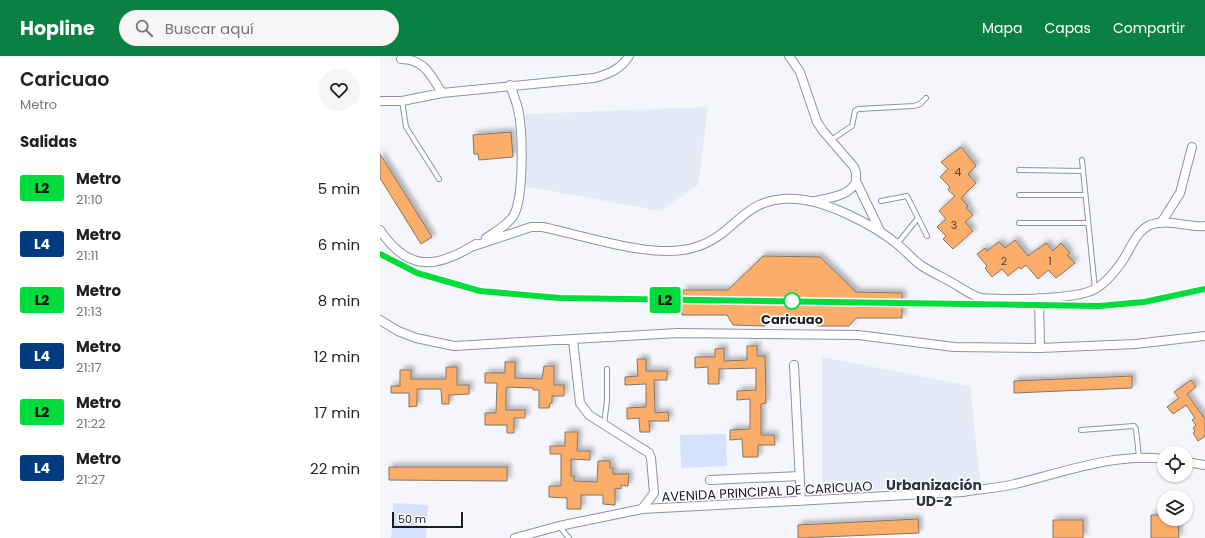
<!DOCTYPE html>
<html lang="es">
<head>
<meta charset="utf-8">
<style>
  :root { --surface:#fff; --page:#f6f6f6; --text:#222; --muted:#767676; --accent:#0b8043 }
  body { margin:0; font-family:Poppins,sans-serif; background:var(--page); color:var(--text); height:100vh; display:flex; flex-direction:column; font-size:15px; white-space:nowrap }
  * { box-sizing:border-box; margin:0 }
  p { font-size:13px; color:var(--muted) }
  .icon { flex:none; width:22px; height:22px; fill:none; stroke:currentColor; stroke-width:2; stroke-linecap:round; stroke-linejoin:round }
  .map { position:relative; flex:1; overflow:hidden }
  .drawer { display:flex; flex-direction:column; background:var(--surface); width:380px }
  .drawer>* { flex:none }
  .badge { padding:0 8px; border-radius:3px; font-size:14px; line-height:26px }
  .controls { position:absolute; left:777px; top:390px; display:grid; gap:8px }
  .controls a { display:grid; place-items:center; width:36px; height:36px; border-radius:50%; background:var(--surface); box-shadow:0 1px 3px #0004; font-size:20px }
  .scale { position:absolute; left:12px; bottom:10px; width:71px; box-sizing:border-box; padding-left:4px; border:2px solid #1a1d25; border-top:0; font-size:11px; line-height:14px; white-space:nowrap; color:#1a1d25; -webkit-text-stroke:3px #fff; paint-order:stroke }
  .map>.badge { position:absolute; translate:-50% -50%; box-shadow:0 0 0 2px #fff }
  h2 { padding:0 20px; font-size:15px; line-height:36px }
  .round { display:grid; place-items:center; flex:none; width:42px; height:42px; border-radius:21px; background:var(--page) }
  .head { display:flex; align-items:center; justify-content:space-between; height:68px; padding:0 20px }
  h1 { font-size:19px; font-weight:600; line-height:30px }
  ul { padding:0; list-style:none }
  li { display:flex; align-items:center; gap:12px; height:56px; padding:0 20px }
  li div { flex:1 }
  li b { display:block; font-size:15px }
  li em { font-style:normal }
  li .badge { min-width:44px; font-weight:700; text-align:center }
  header { display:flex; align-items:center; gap:24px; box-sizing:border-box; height:56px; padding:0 20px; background:var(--accent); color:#fff }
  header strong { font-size:19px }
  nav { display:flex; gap:22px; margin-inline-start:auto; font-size:14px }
  .search { width:280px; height:36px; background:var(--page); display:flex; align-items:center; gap:10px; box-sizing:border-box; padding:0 14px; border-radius:22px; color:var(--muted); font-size:15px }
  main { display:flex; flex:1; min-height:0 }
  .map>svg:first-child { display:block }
  .built { fill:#e4eaf6 }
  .green { fill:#d6e2fd }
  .building { fill:#fbae6b; stroke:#877464; filter:url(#shadow) }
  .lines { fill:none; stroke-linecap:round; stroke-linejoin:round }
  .lane-casing { stroke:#8a94a9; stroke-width:6 }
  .street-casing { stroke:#8a94a9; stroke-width:10 }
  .lane { stroke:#fff; stroke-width:4 }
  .street { stroke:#fff; stroke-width:8 }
  .rail { stroke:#3f424a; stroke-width:3; stroke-dasharray:8 4; stroke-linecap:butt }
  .line-casing { stroke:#fff; stroke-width:9 }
  .line { stroke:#00dc3c; stroke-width:6 }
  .stop-dot { fill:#fff; stroke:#00dc3c; stroke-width:2 }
  .labels { text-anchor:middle; stroke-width:3; stroke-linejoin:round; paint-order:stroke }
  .number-label { font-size:11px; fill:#524136 }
  .stop-label { font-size:13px; font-weight:bold; fill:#1a1d25; stroke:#fff }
  .street-label { font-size:13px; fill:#1a1d25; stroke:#fff }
  .neighbourhood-label { font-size:14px; font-weight:bold; fill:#2a3243; stroke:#fff }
</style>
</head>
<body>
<header>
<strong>Hopline</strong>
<div class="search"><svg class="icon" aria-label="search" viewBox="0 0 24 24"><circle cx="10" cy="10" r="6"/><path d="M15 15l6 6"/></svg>Buscar aquí</div>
<nav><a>Mapa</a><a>Capas</a><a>Compartir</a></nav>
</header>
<main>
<section class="drawer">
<div class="head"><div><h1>Caricuao</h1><p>Metro</p></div><a class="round"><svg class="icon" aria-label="heart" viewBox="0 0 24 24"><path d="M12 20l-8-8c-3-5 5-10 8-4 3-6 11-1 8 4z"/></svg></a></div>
<h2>Salidas</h2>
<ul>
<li><span class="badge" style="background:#00dc3c;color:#111">L2</span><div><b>Metro</b><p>21:10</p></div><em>5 min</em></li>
<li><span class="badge" style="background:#003b80;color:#fff">L4</span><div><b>Metro</b><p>21:11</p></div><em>6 min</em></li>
<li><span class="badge" style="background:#00dc3c;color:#111">L2</span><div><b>Metro</b><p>21:13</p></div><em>8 min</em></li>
<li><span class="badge" style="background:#003b80;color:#fff">L4</span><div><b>Metro</b><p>21:17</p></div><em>12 min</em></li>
<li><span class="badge" style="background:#00dc3c;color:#111">L2</span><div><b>Metro</b><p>21:22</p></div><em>17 min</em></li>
<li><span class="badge" style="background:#003b80;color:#fff">L4</span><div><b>Metro</b><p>21:27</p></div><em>22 min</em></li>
</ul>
</section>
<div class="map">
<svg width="825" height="482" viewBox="0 0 825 482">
  <defs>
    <filter id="shadow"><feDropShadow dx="3.5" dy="-3.5" stdDeviation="2" flood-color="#0004"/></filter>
  </defs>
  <rect width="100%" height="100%" fill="#f4f6fb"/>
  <path class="built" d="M328,51L318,129L281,155L143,130L145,58Z
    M442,301L590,330L601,432L442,434Z"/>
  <path class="green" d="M346,378L347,410L301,412L300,379Z
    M13,447L48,449L46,482H11Z"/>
  <path class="building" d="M131,76L133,101L99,104L98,98H94L93,79Z
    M581,91L596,110L588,118L596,127L581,142L588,150L586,152L593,159L585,166L593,175L573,193L563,183L566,180L557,171L566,163L559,155L575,140L568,134L570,131L560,121L568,113L561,106Z
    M0,98L52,181L41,188L0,122Z
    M635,184L648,200L666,187L673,195L681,187L690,197L687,199L695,207L676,222L668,214L658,223L646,209L641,213L639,211L628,220L622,213L612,221L605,212L607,210L597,198L605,192L607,195L619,186L625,192Z
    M383,200L440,201L476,236L522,237V262H476L469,270H438L434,265L390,264L385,270L353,269L347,259H302L303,234H348Z
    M367,290H377V300H385L386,347L381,348V379H394L395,389H378V401H363L362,383L350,384V374L370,373V343L357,344V335L376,334V312L339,313V328H328V311L315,312V301H335V293L344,292V305L367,304Z
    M257,303H266V315H287V324H274L275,357L288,356L289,365H269L270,376H260L259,362L247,363V352L266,351V328L245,329V321L258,320Z
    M125,306H135V322L162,323L164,310H174V329H184V340H172V347H170L169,352H159V334H153V332L126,331V354H145V362H134V377H127V369H105V357H116L117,327H105V317H125Z
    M66,311H77V329H89V338L69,339V348H62L61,333H37V350L29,351V337H11V330H20V314H31V323H66Z
    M752,320V332L634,337V325Z
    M811,324L816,331L807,338L825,363V380L818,385L813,377L815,375L813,372L816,369L812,364L815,362L806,349L793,358L787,351L799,342L794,336Z
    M185,376H198L197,395H210V404L191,403V420H194V425L217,426L218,405H230V412H233V418H249L248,430L241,429V433L235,432V449L223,448V439H201V453H187V442L169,441V430H181V398H170V390H185Z
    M9,411H127V425L9,424Z
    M771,459H784V463H798L799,482H771Z
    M538,463L539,477L418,482V469Z
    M673,464H703V482H673Z"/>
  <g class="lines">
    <defs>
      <path id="lane" d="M22,45L26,71L59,123
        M451,84L472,70L475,55L478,53L534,50L540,48L546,42
        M702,104L715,233
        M639,114L703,115
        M639,139H705
        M501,145L527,140L547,180
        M639,167H708
        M517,188L538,162
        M224,368L227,345V313
        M701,374L754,370L756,373L759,401
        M179,470L189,482"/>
      <path id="street" d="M409,0L420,16L437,66L443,75L474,111L476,117V125
        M21,3C44,3 51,19 62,37
        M0,45H22L62,37L214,22C229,18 241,13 249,0
        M435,145C448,142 471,140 476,125L500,175
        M781,167L800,137L812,91
        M0,174C28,216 56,213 96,188
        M106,182C115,176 128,169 134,159C144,139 143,75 138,53C136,45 133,37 130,29
        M91,191L151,171H162C204,179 275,205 316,191C358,178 361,140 416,143C447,145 494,169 517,188C526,195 533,204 542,210C551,216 562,221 571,226C580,231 592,240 601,242C623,244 697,244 715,233C726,227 734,217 741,207C750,195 755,176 770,169C787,162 808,172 825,170
        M659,242L660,292
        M0,264L18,275L36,282L74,290L298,277L478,279L574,291L660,292L755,288L825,280
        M193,284L200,347L209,359L269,397L271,402L274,437L262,453
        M414,309L421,445
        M806,406L825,409
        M330,424L420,420
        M135,482L179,470L262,453L583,436C600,433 618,432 635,428C681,417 737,396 784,403"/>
    </defs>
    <use href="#lane" class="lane-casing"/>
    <use href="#street" class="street-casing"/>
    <use href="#lane" class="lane"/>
    <use href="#street" class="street"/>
    <path class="rail" d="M0,198C32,215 65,229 101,235C127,239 154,240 180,242L719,250L764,246L825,233"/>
  </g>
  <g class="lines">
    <defs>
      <path id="line" d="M0,198L37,217L100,235L180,242L719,250L764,246L825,233"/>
    </defs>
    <use href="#line" class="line-casing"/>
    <use href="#line" class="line"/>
  </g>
  <circle class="stop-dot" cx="412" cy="245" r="8"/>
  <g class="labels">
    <g class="number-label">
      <text x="578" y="120">4</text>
      <text x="574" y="173">3</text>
      <text x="624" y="209">2</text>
      <text x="670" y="209">1</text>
    </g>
    <g class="stop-label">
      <text x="412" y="268">Caricuao</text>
    </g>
    <g class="street-label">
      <text transform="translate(387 435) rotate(-3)" y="5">AVENIDA PRINCIPAL DE CARICUAO</text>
    </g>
    <g class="neighbourhood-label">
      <text x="554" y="434">Urbanización<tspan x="554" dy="16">UD-2</tspan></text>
    </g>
  </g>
</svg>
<div class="controls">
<a><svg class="icon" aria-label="locate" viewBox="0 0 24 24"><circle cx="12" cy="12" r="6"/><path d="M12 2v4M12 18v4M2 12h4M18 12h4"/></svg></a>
<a><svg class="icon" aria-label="layers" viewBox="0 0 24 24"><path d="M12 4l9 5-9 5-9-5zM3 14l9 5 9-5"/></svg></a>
</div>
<div class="scale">50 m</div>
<b class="badge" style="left:285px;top:244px;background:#00dc3c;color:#111">L2</b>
</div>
</main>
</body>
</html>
